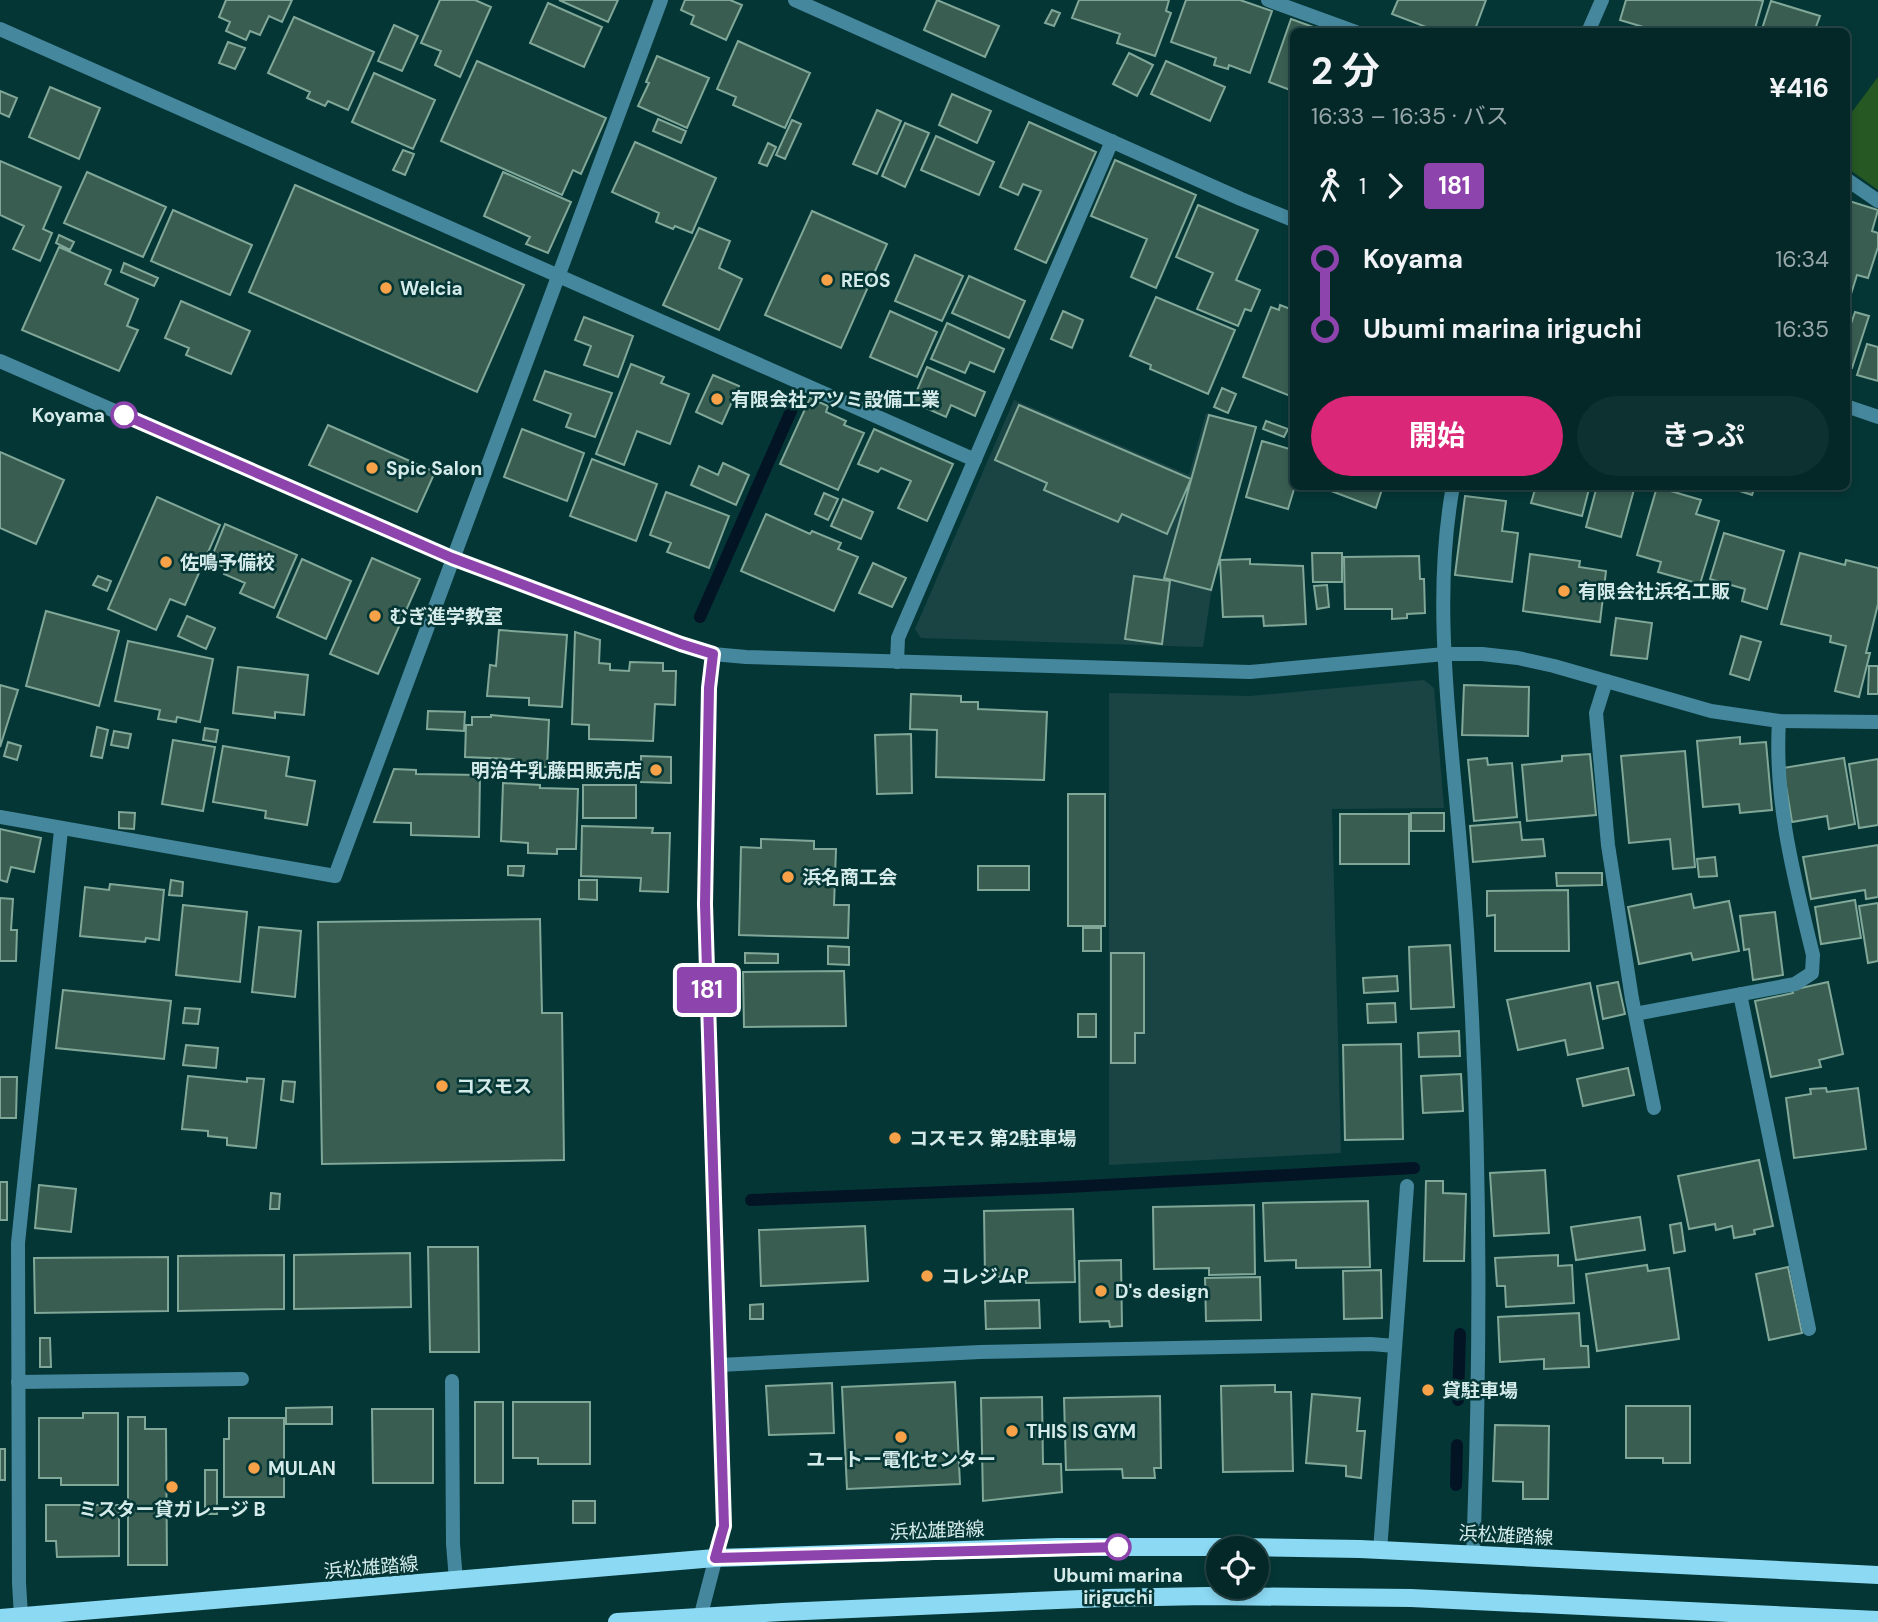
<!DOCTYPE html>
<html lang="ja">
<head>
<meta charset="utf-8">
<style>
  :root { --surface:#042828; --page:#0d3030; --text:#f1f3f6; --muted:#97a6a8; --line:#254445; --accent:#db2777 }
  body { margin:0; font-family:"DM Sans","Noto Sans JP",sans-serif; background:var(--page); color:var(--text); height:100vh; display:flex; flex-direction:column; font-size:26px; white-space:nowrap }
  * { box-sizing:border-box; margin:0 }
  p { font-size:23px; color:var(--muted) }
  .icon { flex:none; width:38px; height:38px; fill:none; stroke:currentColor; stroke-width:2; stroke-linecap:round; stroke-linejoin:round }
  .map { position:relative; flex:1; overflow:hidden }
  .panel { position:absolute; left:1290px; top:28px; width:560px; height:462px; display:flex; flex-direction:column; background:var(--surface); border-radius:10px; box-shadow:0 4px 10px #0003,0 0 0 2px var(--line) }
  .panel>* { flex:none }
  .badge { padding:0 14px; border-radius:5px; font-size:24px; line-height:46px }
  .buttons { position:absolute; left:1206px; top:1536px; display:grid; gap:14px }
  .buttons a { display:grid; place-items:center; width:63px; height:63px; border-radius:50%; background:var(--surface); box-shadow:0 4px 10px #0003,0 0 0 2px var(--line); font-size:35px }
  .map>.badge { position:absolute; translate:-50% -50%; box-shadow:0 0 0 4px #fff }
  .legs { display:flex; align-items:center; gap:10px; height:77px; padding:0 21px; font-size:23px }
  .legs p { margin-inline-start:auto }
  .headline { display:flex; align-items:center; justify-content:space-between; height:119px; padding:0 21px }
  h1 { font-size:38px; font-weight:700; line-height:52px }
  .button { display:flex; gap:14px; margin-top:auto; padding:14px 21px }
  .button a { flex:1; height:80px; border-radius:42px; background:var(--accent); color:#fff; font-size:28px; font-weight:700; line-height:80px; text-align:center }
  .button a+a { background:var(--page); color:var(--text) }
  ul { padding:0 21px; list-style:none }
  li { display:flex; align-items:center; gap:24px; height:70px; font-size:26px }
  li i { display:grid; place-items:center; width:10px; height:100%; margin:0 9px; background:currentColor }
  li i::after { content:''; width:18px; height:18px; margin:-9px; border:5px solid; border-radius:50%; background:var(--surface) }
  li p { margin-inline-start:auto }
  li:first-child i { background:linear-gradient(#0000 50%,currentColor 0) }
  li:last-child i { background:linear-gradient(currentColor 50%,#0000 0) }
  .map>svg:first-child { display:block }
  .built { fill:#1a4444 }
  .green { fill:#255822 }
  .lines { fill:none; stroke-linecap:round; stroke-linejoin:round }
  .stream { stroke:#031525; stroke-width:12 }
  .building { fill:#395e51; stroke:#80a798; stroke-width:2 }
  .service { stroke:#45879d; stroke-width:14 }
  .minor { stroke:#45879d; stroke-width:14 }
  .tertiary { stroke:#45879d; stroke-width:14 }
  .primary { stroke:#8bd9f3; stroke-width:18 }
  .line-1-casing { stroke:#fff; stroke-width:16 }
  .line-1 { stroke:#8e44ad; stroke-width:10 }
  .poi-dot { fill:#f7a149; stroke:#053636; stroke-width:2.5 }
  .stop-1-dot { fill:#fff; stroke:#8e44ad; stroke-width:3.5 }
  .labels { text-anchor:middle; stroke-width:5; stroke-linejoin:round; paint-order:stroke }
  .poi-label { font-size:19px; font-weight:bold; fill:#d4ebea; stroke:#053636; text-anchor:start }
  .stop-label { font-size:19px; font-weight:bold; fill:#d4ebea; stroke:#053636; text-anchor:end }
  .street-label { font-size:19px; fill:#d4ebea; stroke:#053636 }
</style>
</head>
<body>
<div class="map">
<svg width="1878" height="1622" viewBox="0 0 1878 1622">
  <rect width="100%" height="100%" fill="#053636"/>
  <path class="built" d="M1014,400L1189,475L1206,413L1257,427L1211,594L1203,647L921,638L915,629Z
    M1424,680L1434,688L1444,808L1332,809L1341,1153L1109,1165V693L1250,696Z"/>
  <path class="green" d="M1878,77V190L1846,167V120Z"/>
  <g class="lines">
    <path class="stream" d="M700,617L795,402
      M751,1200L1068,1187L1414,1168
      M1458,1400L1460,1334
      M1456,1485L1457,1445"/>
  </g>
  <path class="building" d="M226,0H292L282,22L269,16L260,35L250,31L246,40L226,31L230,22L219,17Z
    M440,0H475L491,7L460,77L435,65L441,51L421,43Z
    M559,0H618L608,22Z
    M685,0H730L742,5L726,40L691,24L694,16L681,10Z
    M937,0L999,26L985,57L924,30Z
    M1079,0H1169L1166,11L1171,13L1155,56L1117,43L1120,34L1072,18Z
    M1186,0H1240L1272,11L1250,73L1229,65L1228,69L1214,65L1216,58L1171,42Z
    M1398,0H1486L1474,32H1433L1434,30L1392,14Z
    M1626,0H1759L1763,1L1754,32H1660L1620,20Z
    M1771,1L1820,16L1814,32H1761Z
    M548,3L602,27L584,67L530,43Z
    M1052,10L1060,13L1054,26L1045,23Z
    M294,17L374,52L348,110L328,101L325,106L307,98L310,92L268,73Z
    M1291,19L1327,32H1293V91L1269,82Z
    M394,25L418,36L402,71L378,61Z
    M738,41L810,73L785,128L733,105L736,97L717,89Z
    M228,42L245,48L235,69L219,63Z
    M1129,53L1153,65L1137,96L1113,84Z
    M657,56L709,78L687,128L638,106L649,83L646,82Z
    M477,61L606,118L581,174L573,170L562,195L441,141Z
    M1166,61L1225,87L1210,121L1151,94Z
    M374,73L435,100L413,149L352,122Z
    M50,87L100,108L79,159L29,137Z
    M0,91L17,98L9,117L0,113Z
    M952,94L991,111L977,143L939,125Z
    M877,110L901,121L877,174L853,164Z
    M658,119L686,131L681,143L653,131Z
    M792,120L801,124L785,159L776,155Z
    M1029,122L1096,152L1046,263L1015,249L1041,191L1023,184L1018,195L1000,187Z
    M905,123L929,133L905,187L882,176Z
    M936,136L994,162L979,195L921,170Z
    M635,142L716,178L692,233L675,226L673,229L656,222L659,213L612,192Z
    M768,143L776,147L767,166L759,163Z
    M403,150L414,154L405,175L393,170Z
    M1115,160L1196,195L1156,288L1131,277L1147,239L1091,216Z
    M0,161L61,187L43,229L52,233L40,261L13,249L24,226L0,215Z
    M87,172L166,207L143,257L64,223Z
    M503,172L571,202L548,253L526,244L530,237L484,216Z
    M295,185L524,285L477,392L249,292Z
    M1846,200L1878,210L1872,231L1878,233V247L1868,278L1857,275L1846,310Z
    M1198,205L1258,230L1236,280L1260,290L1251,311L1245,309L1238,326L1197,309L1213,273L1176,257Z
    M173,210L252,245L230,295L151,261Z
    M812,211L887,244L841,348L765,315Z
    M699,228L730,241L719,268L742,279L719,330L663,305Z
    M59,235L74,242L70,250L56,243Z
    M59,247L111,270L105,284L138,299L127,326L138,330L119,371L22,330Z
    M915,255L963,276L942,321L895,301Z
    M124,263L158,278L154,286L121,272Z
    M969,276L1025,301L1009,338L952,313Z
    M1156,297L1235,330L1208,394L1150,369L1151,365L1130,356Z
    M181,301L250,331L231,374L186,355L189,348L165,338Z
    M1280,305L1293,310V397L1243,377L1271,307L1279,310Z
    M890,311L937,332L917,377L870,357Z
    M1063,311L1083,320L1072,348L1051,339Z
    M1855,312L1869,316L1852,368L1846,366V339Z
    M584,317L633,336L618,377L584,365L591,346L575,340Z
    M947,323L1004,349L994,372L970,362L965,373L931,359Z
    M1867,344L1878,347V381L1857,375Z
    M631,364L664,377L661,383L689,394L670,444L637,431L624,465L596,454Z
    M927,367L985,392L975,416L951,405L946,417L912,402Z
    M545,371L612,393L595,437L566,427L571,414L534,400Z
    M713,375L739,386L722,424L696,412Z
    M1222,388L1236,394L1228,413L1214,407Z
    M810,398L828,406L826,412L846,421L844,425L864,433L838,490L780,464Z
    M1019,405L1191,479L1167,534L1122,514L1118,522L1044,490L1047,483L995,460Z
    M1209,415L1256,427L1211,590L1164,578Z
    M1266,421L1288,429L1284,437L1263,429Z
    M328,425L435,472L417,512L309,465Z
    M522,429L584,453L567,501L504,477Z
    M874,429L953,464L927,521L898,508L911,481L881,468L878,472L858,464Z
    M1262,441L1293,450L1295,486L1288,509L1246,497Z
    M0,452L64,480L36,544L0,528Z
    M592,459L657,484L636,541L570,516Z
    M723,463L749,475L736,505L691,485L699,466L718,475Z
    M1318,486H1383L1376,508Z
    M1536,486H1582L1589,489L1582,516L1531,503Z
    M1597,486H1635L1621,537L1586,527Z
    M1724,486H1755L1752,495Z
    M1657,487L1701,500L1696,514L1719,521L1700,584L1658,572L1661,562L1637,555Z
    M666,492L729,516L709,568L667,552L671,543L650,535Z
    M824,493L838,499L828,520L815,514Z
    M1465,496L1506,501L1502,531L1518,533L1512,582L1455,575Z
    M157,497L220,525L185,605L170,599L156,630L108,609Z
    M843,499L873,512L861,539L831,526Z
    M766,514L810,534L812,531L841,543L838,549L858,557L834,611L741,571Z
    M225,524L297,555L274,608L240,593L245,583L224,574L226,568L210,561Z
    M1724,533L1784,551L1767,609L1742,601L1745,589L1710,579Z
    M1312,553H1342V582H1313Z
    M1800,553L1845,565L1846,560L1878,568V604L1866,653H1870L1859,697L1835,691L1846,646L1830,642L1831,636L1781,624Z
    M1530,554L1580,561L1579,567L1606,571L1600,622L1523,611Z
    M1419,556L1420,579H1424L1425,613L1407,614V618L1392,619V609H1345L1344,557Z
    M372,558L420,579L378,674L330,654Z
    M302,559L351,581L326,639L277,617Z
    M1250,559V564L1303,566L1306,624L1264,626L1263,616L1223,617L1220,560Z
    M873,563L906,578L892,607L859,593Z
    M98,576L111,581L107,591L93,585Z
    M1134,576L1170,581L1162,644L1125,639Z
    M1327,585L1329,607L1317,609L1314,586Z
    M46,611L119,631L99,706L26,686Z
    M187,616L215,628L206,649L178,636Z
    M1616,618L1652,623L1647,659L1611,655Z
    M499,630L567,635L562,707L529,705V698L487,696L490,665L496,666Z
    M575,632L600,640L599,663L610,664V670L629,671L630,662L663,663V671H676L675,705L655,704L653,741L589,739V725L572,724Z
    M1741,636L1761,642L1749,680L1730,674Z
    M128,641L213,659L200,722L177,717L176,722L158,719L160,710L115,701Z
    M1869,666H1878V694H1868Z
    M238,667L308,675L304,715L275,712V718L233,713Z
    M0,685L18,690L0,747Z
    M1464,685L1529,687L1528,736L1462,735Z
    M911,694L961,696V702H978V709L1047,712L1044,780L936,777L937,730L910,729Z
    M428,711L465,712L464,731L427,729Z
    M491,715L549,720L547,767L513,766V759L465,757L466,725H472V717H491Z
    M97,727L108,730L102,758L91,756Z
    M205,728L218,730L216,742L203,740Z
    M114,731L131,734L128,748L111,745Z
    M911,734L912,793L877,794L875,735Z
    M1740,737V744L1766,742L1772,810L1740,813L1739,804L1703,807L1697,741Z
    M173,740L215,747L203,811L162,804Z
    M8,742L21,746L17,760L4,756Z
    M223,746L289,757L286,776L315,781L307,825L265,818L266,811L213,802Z
    M1685,751L1695,867L1673,869L1670,839L1629,843L1621,756Z
    M1590,754L1596,815L1527,821L1522,765L1562,761V756Z
    M641,756L671,757V783L641,782Z
    M1487,758L1488,765L1512,763L1517,817L1474,821L1468,760Z
    M1844,758L1855,824L1829,829L1827,816L1792,822L1783,768Z
    M1878,759V825L1859,828L1849,764Z
    M394,769L416,770V774L480,775L479,837L411,835V823L374,822Z
    M503,783L540,785V788L578,789L576,849H557V854L528,853V843L501,841Z
    M583,785H636V818H583Z
    M1068,794H1105V926H1068Z
    M119,812L135,813L134,829L119,828Z
    M1411,813H1444V831H1411Z
    M1340,814H1409V864H1340Z
    M1520,822L1522,840L1543,839L1545,856L1473,862L1470,826Z
    M582,826L653,828L652,833H670L668,892L640,891L641,878L581,876Z
    M0,829L41,838L34,872L11,867L7,882L0,880Z
    M761,839L814,841V849H836L834,905H849L848,938L739,935L741,847L761,848Z
    M1878,845V897L1866,899L1865,890L1811,899L1803,857Z
    M1715,857L1717,876L1699,877L1697,859Z
    M508,866H524L523,876L508,875Z
    M978,866H1029V890H978Z
    M1556,873H1602V885L1557,886Z
    M171,880L183,882L182,896L169,895Z
    M579,880H597V900L579,899Z
    M110,884L164,890L159,940L146,938L145,942L80,936L85,887L109,890Z
    M1568,890L1569,951H1495V915L1487,916V891Z
    M1691,894L1694,908L1729,901L1739,951L1693,960L1691,953L1639,964L1628,907Z
    M0,898L13,899L11,930H17L16,961H0Z
    M1855,900L1861,938L1821,944L1815,907Z
    M1878,903V961L1868,963L1859,906Z
    M183,905L247,912L240,982L176,975Z
    M1775,912L1783,975L1753,980L1749,949L1744,950L1740,916Z
    M540,919L542,1013H562L564,1160L322,1164L318,922Z
    M259,927L301,931L295,997L252,992Z
    M1083,928H1101V951H1083Z
    M1450,945L1454,1007L1411,1009L1409,947Z
    M828,946L849,947V965L828,964Z
    M745,953L778,954V963H745Z
    M1111,953H1144V1033H1135V1063H1111Z
    M844,971L846,1026L744,1027L743,972Z
    M1397,976L1398,991L1364,993L1363,978Z
    M1618,982L1625,1014L1603,1019L1597,986Z
    M1828,982L1843,1054L1819,1060L1821,1067L1771,1077L1755,1001L1793,993L1792,990Z
    M1590,983L1603,1048L1568,1055L1565,1040L1518,1050L1507,1000Z
    M63,990L171,1001L164,1059L56,1048Z
    M1395,1003L1396,1022L1368,1023L1367,1004Z
    M185,1008L200,1009L198,1024L183,1023Z
    M1078,1014H1096V1037H1078Z
    M1459,1031L1460,1056L1419,1057L1418,1033Z
    M1401,1044L1403,1139L1345,1140L1343,1045Z
    M186,1045L218,1048L216,1068L183,1065Z
    M1628,1068L1634,1095L1583,1106L1577,1079Z
    M1461,1074L1463,1111L1423,1113L1421,1076Z
    M188,1076L247,1082V1078L264,1079L256,1148L227,1145V1138L208,1136V1131L182,1129Z
    M0,1077H17L16,1118H0Z
    M283,1081L295,1082L293,1102L281,1100Z
    M1826,1088L1827,1092L1858,1088L1866,1149L1794,1158L1786,1098L1811,1094L1810,1089Z
    M1759,1160L1773,1226L1754,1230L1755,1234L1734,1238L1732,1226L1716,1230L1715,1224L1689,1229L1678,1176Z
    M1545,1170L1549,1233L1494,1236L1490,1173Z
    M1426,1181H1443V1193L1466,1194L1464,1261H1424Z
    M0,1182H7V1220H0Z
    M39,1185L76,1189L71,1232L35,1228Z
    M271,1193L280,1194L279,1209H270Z
    M1368,1201L1370,1267L1296,1268V1260L1265,1261L1263,1203Z
    M1254,1205L1255,1274L1209,1275V1268L1154,1269L1153,1207Z
    M1073,1209L1075,1282L1026,1283L1025,1276L985,1277L984,1211Z
    M1640,1217L1645,1250L1576,1260L1571,1227Z
    M1681,1223L1685,1251L1674,1253L1670,1225Z
    M865,1226L868,1281L761,1286L759,1230Z
    M428,1247H478L479,1352H430Z
    M410,1253L411,1307L294,1309V1255Z
    M284,1255V1309L178,1311V1256Z
    M1558,1255V1266L1572,1265L1574,1303L1506,1307L1505,1286H1497L1495,1258Z
    M168,1257V1311L35,1313L34,1258Z
    M1121,1260L1122,1326L1110,1327L1109,1321L1080,1322L1079,1261Z
    M1647,1265L1648,1271L1669,1268L1679,1339L1597,1351L1586,1274Z
    M1788,1267L1802,1333L1769,1340L1756,1274Z
    M1381,1270L1382,1318L1344,1319L1343,1271Z
    M1260,1277L1261,1320L1206,1321L1205,1278Z
    M1039,1300L1040,1328L986,1329L985,1301Z
    M763,1304V1319H750V1305Z
    M1579,1313L1581,1346H1588L1589,1367L1544,1369V1359L1500,1362L1498,1317Z
    M40,1338H50L51,1367H40Z
    M955,1382L960,1484L847,1489L842,1387Z
    M832,1383L834,1433L769,1435L766,1386Z
    M1275,1385V1392H1291L1293,1471L1223,1472L1221,1386Z
    M1312,1394L1360,1398L1357,1431H1365L1361,1478L1346,1476V1466L1306,1463Z
    M1160,1396L1161,1468H1154L1155,1478H1123L1122,1469L1066,1470L1064,1398Z
    M1042,1397L1043,1464H1061L1062,1492L983,1501L981,1398Z
    M475,1402H503V1483H475Z
    M513,1402H590V1464H538V1458H513Z
    M1626,1406H1690V1463H1663V1458H1626Z
    M332,1407V1424H286V1408Z
    M372,1409H433V1483H373Z
    M83,1413H118V1485H61V1478H39V1418H83Z
    M128,1417H145V1429H166L167,1565H128Z
    M229,1418H284V1497H224V1439H229Z
    M1495,1425L1549,1426L1548,1499H1523V1482L1493,1481Z
    M0,1449H5V1480H0Z
    M205,1470H217V1514H205Z
    M573,1501H595V1523H573Z
    M46,1505H119V1556L57,1557L56,1541H46Z"/>
  <g class="lines">
    <path class="service" d="M452,1381L453,1544L456,1580
      M18,1382L242,1379"/>
    <path class="minor" d="M795,0L1241,199L1293,220
      M1268,0L1356,32
      M0,29L975,460
      M1588,32L1602,0
      M1846,179L1878,201
      M1846,406L1878,417
      M1453,486C1438,568 1443,651 1450,733C1456,804 1464,876 1468,947C1481,1150 1481,1352 1473,1555
      M897,662L898,638L1112,141
      M1606,681L1596,713L1608,845L1632,999L1654,1108
      M0,817L335,876L661,0
      M1740,994L1809,1329
      M1635,1014L1795,984L1812,973L1813,955C1794,877 1774,802 1779,721
      M719,1365L980,1352L1371,1344L1395,1346
      M1380,1551L1407,1186
      M21,1616L19,1583L18,1243L61,830"/>
    <path class="tertiary" d="M0,361L452,558L681,644L713,654L746,657L1250,672L1445,654H1482L1518,658L1554,666L1711,711L1779,721L1878,722
      M699,1622L724,1526L705,904L709,688L713,654"/>
    <path class="primary" d="M0,1618L715,1558L1058,1547H1239L1360,1549L1878,1575
      M617,1622L782,1612L1105,1598L1207,1596L1411,1598L1878,1620"/>
  </g>
  <g class="lines">
    <defs>
      <path id="line-1" d="M124,415L452,558L681,644L713,654L709,688L705,904L724,1526L715,1558L1118,1547"/>
    </defs>
    <use href="#line-1" class="line-1-casing"/>
    <use href="#line-1" class="line-1"/>
  </g>
  <g class="poi-dot">
    <circle cx="827" cy="280" r="7"/>
    <circle cx="386" cy="288" r="7"/>
    <circle cx="717" cy="399" r="7"/>
    <circle cx="372" cy="468" r="7"/>
    <circle cx="166" cy="562" r="7"/>
    <circle cx="1564" cy="591" r="7"/>
    <circle cx="375" cy="616" r="7"/>
    <circle cx="656" cy="770" r="7"/>
    <circle cx="788" cy="877" r="7"/>
    <circle cx="442" cy="1086" r="7"/>
    <circle cx="895" cy="1138" r="7"/>
    <circle cx="927" cy="1276" r="7"/>
    <circle cx="1101" cy="1291" r="7"/>
    <circle cx="1428" cy="1390" r="7"/>
    <circle cx="1012" cy="1431" r="7"/>
    <circle cx="901" cy="1437" r="7"/>
    <circle cx="254" cy="1468" r="7"/>
    <circle cx="172" cy="1487" r="7"/>
  </g>
  <g class="stop-1-dot">
    <circle cx="124" cy="415" r="12"/>
    <circle cx="1118" cy="1547" r="12"/>
  </g>
  <g class="labels">
    <g class="poi-label">
      <text x="841" y="287">REOS</text>
      <text x="400" y="295">Welcia</text>
      <text x="731" y="406">有限会社アツミ設備工業</text>
      <text x="386" y="475">Spic Salon</text>
      <text x="180" y="569">佐鳴予備校</text>
      <text x="1578" y="598">有限会社浜名工販</text>
      <text x="389" y="623">むぎ進学教室</text>
      <text x="642" y="777" text-anchor="end">明治牛乳藤田販売店</text>
      <text x="802" y="884">浜名商工会</text>
      <text x="456" y="1093">コスモス</text>
      <text x="909" y="1145">コスモス 第2駐車場</text>
      <text x="941" y="1283">コレジムP</text>
      <text x="1115" y="1298">D's design</text>
      <text x="1442" y="1397">貸駐車場</text>
      <text x="1026" y="1438">THIS IS GYM</text>
      <text x="901" y="1466" text-anchor="middle">ユートー電化センター</text>
      <text x="268" y="1475">MULAN</text>
      <text x="172" y="1516" text-anchor="middle">ミスター貸ガレージ B</text>
    </g>
    <g class="stop-label">
      <text x="105" y="422">Koyama</text>
      <text x="1118" y="1582" text-anchor="middle">Ubumi marina<tspan x="1118" dy="22">iriguchi</tspan></text>
    </g>
    <g class="street-label">
      <text transform="translate(937 1530) rotate(-2)" y="7">浜松雄踏線</text>
      <text transform="translate(1506 1535) rotate(3)" y="7">浜松雄踏線</text>
      <text transform="translate(371 1567) rotate(-5)" y="7">浜松雄踏線</text>
    </g>
  </g>
</svg>
<div class="buttons">
<a><svg class="icon" aria-label="locate" viewBox="0 0 24 24"><circle cx="12" cy="12" r="6"/><path d="M12 2v4M12 18v4M2 12h4M18 12h4"/></svg></a>
</div>
<b class="badge" style="left:707px;top:990px;background:#8e44ad;color:#fff">181</b>
<section class="panel">
<div class="headline"><div><h1>2 分</h1><p>16:33 – 16:35 · バス</p></div><b>¥416</b></div>
<div class="legs"><svg class="icon" aria-label="walk" viewBox="0 0 24 24"><circle cx="13" cy="4" r="2"/><path d="M13 8l-2 6 4 7M11 14l-3 7M7 12l3-4h3l4 4"/></svg>1<svg class="icon" aria-label="forward" viewBox="0 0 24 24"><path d="M9 5l7 7-7 7"/></svg><b class="badge" style="background:#8e44ad;color:#fff">181</b></div>
<ul>
<li><i style="color:#8e44ad"></i><b>Koyama</b><p>16:34</p></li>
<li><i style="color:#8e44ad"></i><b>Ubumi marina iriguchi</b><p>16:35</p></li>
</ul>
<div class="button"><a>開始</a><a>きっぷ</a></div>
</section>
</div>
</body>
</html>
